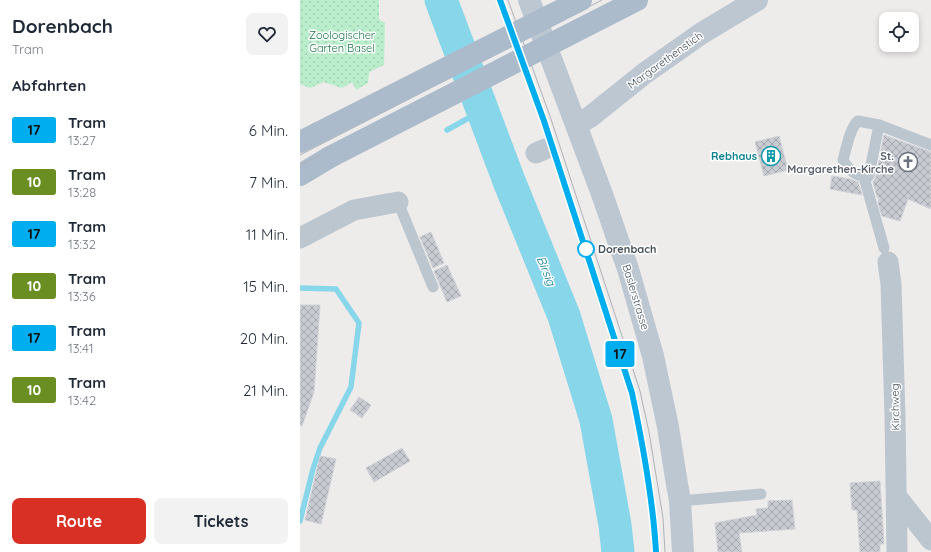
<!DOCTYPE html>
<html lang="de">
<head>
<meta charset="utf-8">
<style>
  :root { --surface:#fff; --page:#f2f2f3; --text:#1f2937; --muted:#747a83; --accent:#d93025 }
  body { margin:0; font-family:Quicksand,sans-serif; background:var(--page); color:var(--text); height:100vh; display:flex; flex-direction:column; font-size:15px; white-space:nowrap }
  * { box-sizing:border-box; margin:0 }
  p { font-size:13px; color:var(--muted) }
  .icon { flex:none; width:22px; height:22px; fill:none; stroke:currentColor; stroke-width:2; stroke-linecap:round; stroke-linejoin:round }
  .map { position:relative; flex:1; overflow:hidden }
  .details { display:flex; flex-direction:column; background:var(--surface); width:300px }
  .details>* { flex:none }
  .badge { padding:0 8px; border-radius:3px; font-size:14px; line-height:26px }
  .buttons { position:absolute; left:579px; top:12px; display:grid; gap:8px }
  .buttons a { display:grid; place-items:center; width:40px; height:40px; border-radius:8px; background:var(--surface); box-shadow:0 2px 6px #0003; font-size:20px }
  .map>.badge { position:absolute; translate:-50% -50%; box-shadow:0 0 0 2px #fff }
  h2 { padding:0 12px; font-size:15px; line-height:36px }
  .round { display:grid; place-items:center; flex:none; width:42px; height:42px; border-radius:8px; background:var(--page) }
  .head { display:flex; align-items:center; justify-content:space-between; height:68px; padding:0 12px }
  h1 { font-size:19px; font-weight:800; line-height:30px }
  .button { display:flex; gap:8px; margin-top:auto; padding:8px 12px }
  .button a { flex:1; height:46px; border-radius:8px; background:var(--accent); color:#fff; font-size:16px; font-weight:800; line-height:46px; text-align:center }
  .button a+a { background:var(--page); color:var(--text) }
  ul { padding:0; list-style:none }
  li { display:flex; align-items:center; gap:12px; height:52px; padding:0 12px }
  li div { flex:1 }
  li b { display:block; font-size:15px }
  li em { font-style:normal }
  li .badge { min-width:44px; font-weight:700; text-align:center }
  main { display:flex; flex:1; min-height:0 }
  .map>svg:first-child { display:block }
  .park { fill:url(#park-dots) }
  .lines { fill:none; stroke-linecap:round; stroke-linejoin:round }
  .stream { stroke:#87d6e9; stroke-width:5.5 }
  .river { stroke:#87d6e9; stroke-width:33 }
  .building { fill:url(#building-cross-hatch); stroke:#cfd2d7 }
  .lane { stroke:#bcc6ce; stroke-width:11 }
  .street { stroke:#bcc6ce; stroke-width:21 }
  .secondary { stroke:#bcc7d2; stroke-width:22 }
  .primary { stroke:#abbbcb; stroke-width:22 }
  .tram { stroke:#aeb1b6; stroke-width:1 }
  .primary-bridge { stroke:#abbbcb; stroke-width:22 }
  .line-casing { stroke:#fff; stroke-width:9 }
  .line { stroke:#00aeef; stroke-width:6 }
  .stop-dot { fill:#fff; stroke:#00aeef; stroke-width:2 }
  .labels { text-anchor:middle; stroke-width:3; stroke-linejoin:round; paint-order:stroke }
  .park-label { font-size:11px; fill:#187746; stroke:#fff }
  .street-label { font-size:11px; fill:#444f58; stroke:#fff }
  .culture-label { font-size:11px; font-weight:bold; fill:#0d838f; stroke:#fff; text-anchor:end }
  .worship-label { font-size:11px; font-weight:bold; fill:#5b616d; stroke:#fff; text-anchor:end }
  .stop-label { font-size:11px; font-weight:bold; fill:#444f58; stroke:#fff; text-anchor:start }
  .water-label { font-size:12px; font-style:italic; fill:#0f7e9a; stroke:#fff }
</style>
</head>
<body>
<main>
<section class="details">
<div class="head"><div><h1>Dorenbach</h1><p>Tram</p></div><a class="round"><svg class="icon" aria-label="heart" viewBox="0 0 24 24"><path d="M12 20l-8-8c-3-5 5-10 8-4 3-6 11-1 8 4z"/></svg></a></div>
<h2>Abfahrten</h2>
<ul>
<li><span class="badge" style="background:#00aeef;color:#111">17</span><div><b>Tram</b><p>13:27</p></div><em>6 Min.</em></li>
<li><span class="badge" style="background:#6b8e23;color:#fff">10</span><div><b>Tram</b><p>13:28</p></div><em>7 Min.</em></li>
<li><span class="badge" style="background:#00aeef;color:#111">17</span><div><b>Tram</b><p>13:32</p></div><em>11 Min.</em></li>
<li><span class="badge" style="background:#6b8e23;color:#fff">10</span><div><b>Tram</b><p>13:36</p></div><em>15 Min.</em></li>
<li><span class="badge" style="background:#00aeef;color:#111">17</span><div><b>Tram</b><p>13:41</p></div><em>20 Min.</em></li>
<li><span class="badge" style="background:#6b8e23;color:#fff">10</span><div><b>Tram</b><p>13:42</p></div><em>21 Min.</em></li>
</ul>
<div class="button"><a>Route</a><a>Tickets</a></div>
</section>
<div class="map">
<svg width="631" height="552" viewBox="0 0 631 552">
  <defs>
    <pattern id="park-dots" width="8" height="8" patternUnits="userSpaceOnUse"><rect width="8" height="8" fill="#b9edcc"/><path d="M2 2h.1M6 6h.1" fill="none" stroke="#a0cdb1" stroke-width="1.8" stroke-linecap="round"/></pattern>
    <pattern id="building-cross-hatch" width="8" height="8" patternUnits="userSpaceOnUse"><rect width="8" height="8" fill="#c8cbd1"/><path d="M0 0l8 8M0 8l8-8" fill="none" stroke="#a4a7ac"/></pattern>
  </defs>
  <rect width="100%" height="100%" fill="#eeebeb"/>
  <path class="park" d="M0,0H79V19L85,23L84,65L69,72L68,83L56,90L52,82L42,88L24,82L10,88L0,84Z"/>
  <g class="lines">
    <path class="stream" d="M147,130L183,110
      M0,288L36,289L59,323L51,387L20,448L13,469L0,521"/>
    <path class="river" d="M141,0L209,181L264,316L296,420L315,525L318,552"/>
  </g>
  <path class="building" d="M584,135L631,152V209L608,199L600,221L582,216L578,203L579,198L577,197L573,182L576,176Z
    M479,136L488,170L464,176L455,142Z
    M532,176L550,179L558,182L562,195L530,189Z
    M131,232L144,263L133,268L120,237Z
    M147,265L161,296L147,302L134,271Z
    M0,305H20L14,392L2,426L0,425Z
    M59,397L71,405L62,418L50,410Z
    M102,448L110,461L74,482L66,468Z
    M20,456L36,459L21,524L5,520Z
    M580,481L584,544H580V552H560L557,510H552L550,483Z
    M492,500L495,529L439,533L442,552H418L415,523L457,515L456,509L468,508V501Z"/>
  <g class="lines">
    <path class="lane" d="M569,175C556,178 549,170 543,160C546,150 550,127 558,121L579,125
      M98,202L133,287
      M584,248L565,181L569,175L579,125L631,145
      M380,501L461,494"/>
    <path class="street" d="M236,153L245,149
      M0,238L54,210L98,202
      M588,262L591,284L595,416L597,552
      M597,497L631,540"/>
    <path class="secondary" d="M229,0L302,194L328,269L353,356L368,427L376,478L380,501L383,552
      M276,125L290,117L345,73L402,33L457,0"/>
    <path class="primary" d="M0,142L18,133
      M0,175L30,157"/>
    <path class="tram" d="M200,0L244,121L332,393C343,445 353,498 356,552
      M208,0L251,119L340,391L349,432L363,518L365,552
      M0,155L302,0
      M0,165L320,0"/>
    <path class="primary-bridge" d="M18,133L281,0
      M30,157L337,0"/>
  </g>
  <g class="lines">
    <defs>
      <path id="line" d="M200,0L244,121L332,393C343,445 353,498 356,552"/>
    </defs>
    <use href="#line" class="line-casing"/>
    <use href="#line" class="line"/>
  </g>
  <defs>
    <symbol id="building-ring" viewBox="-11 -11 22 22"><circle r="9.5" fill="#fff" stroke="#0f9aa8" stroke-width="1.5"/><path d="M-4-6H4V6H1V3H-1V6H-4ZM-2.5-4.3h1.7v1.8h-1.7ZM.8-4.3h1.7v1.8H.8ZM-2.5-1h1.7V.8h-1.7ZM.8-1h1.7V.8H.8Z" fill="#0f9aa8"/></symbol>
    <symbol id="church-ring" viewBox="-11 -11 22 22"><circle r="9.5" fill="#fff" stroke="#6b7280" stroke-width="1.5"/><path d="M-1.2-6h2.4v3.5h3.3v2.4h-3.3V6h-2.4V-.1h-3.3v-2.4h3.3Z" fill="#6b7280"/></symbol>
  </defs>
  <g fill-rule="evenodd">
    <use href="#building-ring" x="460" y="145" width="22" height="22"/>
    <use href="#church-ring" x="597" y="151" width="22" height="22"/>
  </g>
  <circle class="stop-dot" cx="286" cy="249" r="8"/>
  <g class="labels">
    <g class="park-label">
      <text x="42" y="39">Zoologischer<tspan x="42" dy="13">Garten Basel</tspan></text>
    </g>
    <g class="street-label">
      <text transform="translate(365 60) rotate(-36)" y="4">Margarethenstich</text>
      <text transform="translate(336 297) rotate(73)" y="4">Baslerstrasse</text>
      <text transform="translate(595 407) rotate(-91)" y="4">Kirchweg</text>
    </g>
    <g class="culture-label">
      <text x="457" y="160">Rebhaus</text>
    </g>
    <g class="worship-label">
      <text x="594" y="160">St.<tspan x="594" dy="13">Margarethen-Kirche</tspan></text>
    </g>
    <g class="stop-label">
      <text x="298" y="253">Dorenbach</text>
    </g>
    <g class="water-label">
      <text transform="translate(246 271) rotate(68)" y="4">Birsig</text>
    </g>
  </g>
</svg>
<div class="buttons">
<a><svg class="icon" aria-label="locate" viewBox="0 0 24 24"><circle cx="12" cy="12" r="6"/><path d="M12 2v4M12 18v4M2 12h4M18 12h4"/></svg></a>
</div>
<b class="badge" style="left:320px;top:354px;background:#00aeef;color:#111">17</b>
</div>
</main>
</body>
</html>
